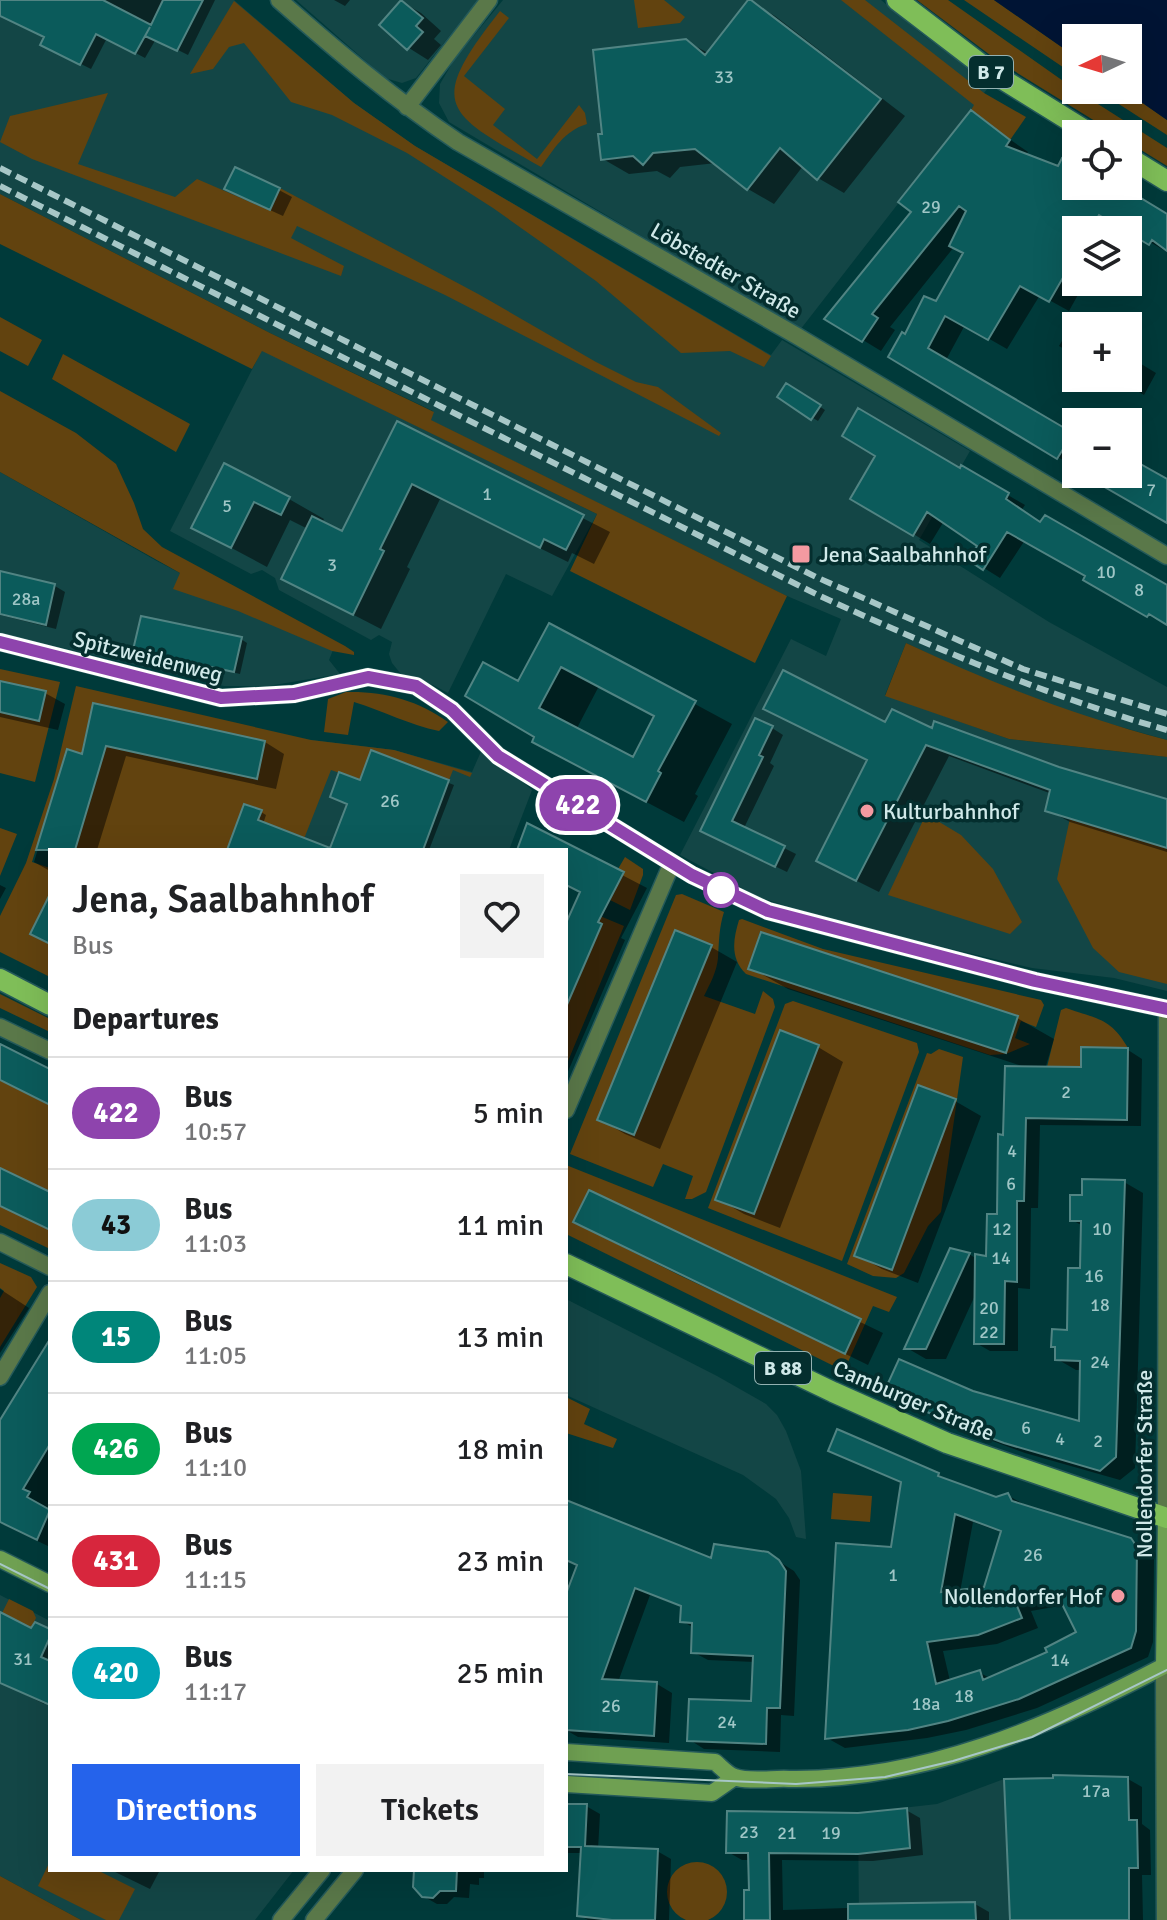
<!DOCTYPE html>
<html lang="en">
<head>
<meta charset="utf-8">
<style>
  :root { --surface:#fff; --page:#f2f2f2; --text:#202124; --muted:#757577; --line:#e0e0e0; --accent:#2563eb }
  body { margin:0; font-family:Signika,sans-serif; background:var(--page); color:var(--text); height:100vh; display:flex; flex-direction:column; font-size:30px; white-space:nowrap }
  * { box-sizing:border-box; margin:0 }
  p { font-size:26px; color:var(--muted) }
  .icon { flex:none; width:44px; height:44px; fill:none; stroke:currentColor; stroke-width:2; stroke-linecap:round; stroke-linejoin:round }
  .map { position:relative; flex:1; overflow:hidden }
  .details { position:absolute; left:48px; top:848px; width:520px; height:1024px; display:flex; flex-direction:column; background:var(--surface); border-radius:0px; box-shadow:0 8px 32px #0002 }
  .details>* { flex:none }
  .badge { padding:0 16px; border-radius:26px; font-size:28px; line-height:52px }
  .needle { width:52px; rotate:266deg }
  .tools { position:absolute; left:1062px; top:24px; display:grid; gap:16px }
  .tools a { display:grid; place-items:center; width:80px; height:80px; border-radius:0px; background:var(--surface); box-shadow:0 8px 32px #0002; font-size:40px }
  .map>.badge { position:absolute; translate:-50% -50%; box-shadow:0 0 0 4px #fff }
  h2 { padding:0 24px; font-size:30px; line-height:72px }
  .round { display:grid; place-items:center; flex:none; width:84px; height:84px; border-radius:0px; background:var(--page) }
  .headline { display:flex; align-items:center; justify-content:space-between; height:136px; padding:0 24px }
  h1 { font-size:38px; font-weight:600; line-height:60px }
  .button { display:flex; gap:16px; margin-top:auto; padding:16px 24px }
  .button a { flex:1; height:92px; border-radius:0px; background:var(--accent); color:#fff; font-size:32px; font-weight:600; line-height:92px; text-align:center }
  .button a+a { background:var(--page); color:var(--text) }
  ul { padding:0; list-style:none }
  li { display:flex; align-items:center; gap:24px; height:112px; padding:0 24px; border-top:2px solid var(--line) }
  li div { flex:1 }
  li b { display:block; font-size:30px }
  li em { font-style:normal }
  li .badge { min-width:88px; font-weight:700; text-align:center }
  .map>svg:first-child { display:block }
  .built { fill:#134646 }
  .green { fill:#62430f; fill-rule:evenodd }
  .water { fill:#001434 }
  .shadow { fill:#0007; fill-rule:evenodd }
  .building { fill:#0b5b5b; stroke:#518483; stroke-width:2; fill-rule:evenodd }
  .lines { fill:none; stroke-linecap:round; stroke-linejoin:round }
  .street-casing { stroke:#255a5a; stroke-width:19 }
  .secondary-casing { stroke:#255a5a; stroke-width:19 }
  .primary-casing { stroke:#255a5a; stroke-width:23 }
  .street { stroke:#5a7849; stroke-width:16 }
  .secondary { stroke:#6fa052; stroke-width:16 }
  .primary { stroke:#7fbe58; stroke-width:20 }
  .tram { stroke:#a7c7c7; stroke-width:2 }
  .rail { stroke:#a7c7c7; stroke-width:6; stroke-dasharray:12 6; stroke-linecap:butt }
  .line-casing { stroke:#fff; stroke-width:18 }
  .line { stroke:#8e44ad; stroke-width:12 }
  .poi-dot { fill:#f49aa1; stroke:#042e2e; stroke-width:3 }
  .stop-dot { fill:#fff; stroke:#8e44ad; stroke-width:4 }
  .labels { text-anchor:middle; stroke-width:7; stroke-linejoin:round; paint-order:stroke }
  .number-label { font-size:18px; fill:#9fc6c6 }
  .shield { fill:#042e2e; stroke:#93b1b1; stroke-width:2 }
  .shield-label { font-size:20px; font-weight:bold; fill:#d0e9e9 }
  .street-label { font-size:22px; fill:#d0e9e9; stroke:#042e2e }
  .poi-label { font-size:22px; fill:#d0e9e9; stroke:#042e2e; text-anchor:start }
</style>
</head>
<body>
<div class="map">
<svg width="1167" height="1920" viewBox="0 0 1167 1920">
  <rect width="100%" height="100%" fill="#003a3a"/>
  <path class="built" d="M0,0H234L354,103L415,146L771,355L782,340L970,451L919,540L1049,622L1167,687V740L1075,714L967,672L906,643L885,695L1009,739L1167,757V991L1114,978L1032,968L838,922L761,898L680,855L791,639L826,656L841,619L780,593L430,420L433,411L270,333L0,194Z
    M296,0H478L416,78L402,83L385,78Z
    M503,0H881L923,35L991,84L800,330L449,122L439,103L440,84L454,60Z
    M262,350L597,514L552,596L506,574L448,693L433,685L401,674L392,663L389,654L392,642L379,635L371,640L279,590L275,578L262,570L251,574L170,531Z
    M0,472L155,560L247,608L335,645L329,660L340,674L268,686H224L0,633Z
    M311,740L394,750L472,772L483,747L532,790L509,850H272Z
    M566,1299L717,1376L766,1404L777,1415L786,1431L801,1471L806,1539L796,1537L789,1518L776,1499L743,1475L566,1395Z
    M0,1595L50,1621V1870H294L255,1920H81L0,1876Z
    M1004,1779L1010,1920H859L858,1813L937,1804Z"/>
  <path class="green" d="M634,0H664L685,17L680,23L638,28Z
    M841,0H865L984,93L1026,117L1010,140L971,110L974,105Z
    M917,0H948L1076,90L1167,148V166L1128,142V134H1116L998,61Z
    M964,0H994L1076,57V76Z
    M234,1L354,103L415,146L771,356L764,367L730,351L681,353L596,281L493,208L407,153L332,115L291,102L244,43L229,47L213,69L190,74Z
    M500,11L509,18L464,76L505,109L493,125L537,159L579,105L585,113L587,124C564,131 554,149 541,167C445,113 425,106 500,11Z
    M1097,90H1124L1167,120V135Z
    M108,93L78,164L175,197L197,179L269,210L280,188L480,295L596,362L636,382L658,387L721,433L719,436L445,295L297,226L291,238L344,266L341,276L32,159L0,142L10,116Z
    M0,194L270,333L434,412L431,420L787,596L755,663L570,571L597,514L262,351L252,369L0,244Z
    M0,317L42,340L28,366L0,351Z
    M63,354L190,424L176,452L52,379Z
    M0,391L76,433L116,464L134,503L143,529L162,547L345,646L354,652V655L332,651L238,611L173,589L180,573L0,472Z
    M906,643C991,683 1076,716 1167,740V757L1009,739L885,696Z
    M0,669L60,682L35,782L0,773V712L38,720L46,691L0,681Z
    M76,686L311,740L394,750L472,773L470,777L453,770L449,780L371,751L360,780L331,770L302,844L295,850L300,836L280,828L247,850L262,811L244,804L227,850H75L102,760L67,749L32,862L50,868V977L0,952V916L26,863L54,779ZM118,709L265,741L257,778L85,742Z
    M346,692C384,691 417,700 448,722L439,731C410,725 383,711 354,702L348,735L324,732L328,699Z
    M926,814L961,835L993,869L1022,922L1010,934L888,895Z
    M1070,818L1167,848V984L1119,972L1093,948L1057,879Z
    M0,828L17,834L0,876Z
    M625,857L643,869V875L630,910L610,900L624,872L618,869Z
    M682,894L724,912C719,928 719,941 718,958C717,971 710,984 704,996L755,1014L763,991L773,999L775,1007L706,1192L692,1199H685L693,1176L663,1164L653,1187L570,1154L676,895ZM675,931L712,946L634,1135L597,1120Z
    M600,916L624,926L566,1066V1007L602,925L598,922Z
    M742,919L823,949L1041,1000L1044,1005L1036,1027L1021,1021L1015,1038L1030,1044L1006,1054L990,1055L746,974C730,958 733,940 739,920ZM760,932L1017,1016L1006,1052L749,968Z
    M0,994L50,1019V1032L0,1008Z
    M793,1001L917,1043L919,1052L842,1261L708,1208L785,1004Z
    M1066,1008C1097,1019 1111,1018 1128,1048H1081V1067H1047L1061,1010Z
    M939,1049L963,1057L941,1212L928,1226L904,1273L896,1278L873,1276L847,1264L927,1053L931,1054Z
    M0,1080L50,1105V1192L0,1168Z
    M566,1165L897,1297L889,1312L873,1306L844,1371L566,1234ZM589,1190L861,1319L845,1353L683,1277L573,1222Z
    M0,1206L50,1230V1249L0,1225Z
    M0,1263L31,1277L37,1287L0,1347V1298L4,1291L0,1288Z
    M566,1397L590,1409L584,1424L617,1439L613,1448L566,1433Z
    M833,1493L872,1496L870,1522L831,1519Z
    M9,1599L33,1611L36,1618L31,1628L2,1613Z
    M50,1861V1870H97L135,1889L119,1920H106L38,1886Z
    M667 1892a30 30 0 1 1 60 0a30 30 0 1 1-60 0Z
    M0,1876L81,1920H0Z"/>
  <path class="water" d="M994,0H1167V120L1124,90H1128V38H1076V57Z"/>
  <path class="shadow" d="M0,0H98L103,2L104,0H215L188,55L156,39L145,58L107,38L91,69L53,50L46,37L0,14Z
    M334,0H350L345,6Z
    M750,1L775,16L905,116L844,193L818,178L803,166L774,204L748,189L716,163L680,167L670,178L657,171L629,174L603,159L686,41L708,53Z
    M402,2L421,13L441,31L434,39L441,45L428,60L409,48L382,25Z
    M972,113L1028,152L1025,156L1058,169L1076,167V186H1115L1167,215V252L1119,224L1115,230H1076V282H1085L1069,311L1040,295L1007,349L965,325L946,360L1076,437V468L890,356L936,304L965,253L954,247L890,327L895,330L881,351L827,318L913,212Z
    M279,190L292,197L283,216L239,196Z
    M1072,324L1076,327V356L1059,346Z
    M1128,356L1156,373L1144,395L1115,378H1128Z
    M787,385L825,410L818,421L779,397Z
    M398,424L610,532L594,564L572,553L568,562L440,499L407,567L410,569L381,629L284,579L308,529L290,520L267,567L194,528L225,466L289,499L324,519L322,523L343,534Z
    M962,468L1025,505L1021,511L1042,524L1167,587V624L1102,589L1088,575L1025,540L1000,578L984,568L980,545L944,521L930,544L853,498L961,471Z
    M3,574L55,586L65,592L56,629L0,615V579Z
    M550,626L732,724L695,794L698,796L684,822L571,762L536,737L519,683ZM599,686L656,717L633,760L576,730Z
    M241,639L247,643L240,674L136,649Z
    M0,683L45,693L65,704L58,730L0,717Z
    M95,706L265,742L284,754L276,789L126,756L97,850H50V871L34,862L68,751L84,756Z
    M886,725L933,731L1167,801V852L1070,822L1048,810L1052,794L949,756L879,892L841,873Z
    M772,728L783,735L770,763L774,766L744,828L796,854L787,872L714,837Z
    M372,753L454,785L429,850H332Z
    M261,812L266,815L263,824L331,850H229Z
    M528,826L647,888L621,938L625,940L566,1076V928L582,893L568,886L566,891V850H519Z
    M0,885L6,888L0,899Z
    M676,933L711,947L737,962L660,1149L625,1134L599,1119Z
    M751,968L1017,1018L1054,1039L1045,1069L1083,1070L1128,1050L1142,1059L1141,1126L1040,1125L1038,1208H1031L1030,1289L1018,1288V1351H990L976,1343L977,1291L946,1359H926L907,1348L969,1254L977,1259H988L999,1216L1005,1137L1028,1068L788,989Z
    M818,1047L843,1062L780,1228L744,1214L718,1199Z
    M955,1101L981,1116L918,1283L882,1269L857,1255Z
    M1124,1182L1143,1193L1135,1468L1120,1480L1025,1453L974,1434L905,1402L972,1393L1081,1423L1082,1370H1076L1057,1359L1069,1332L1082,1270L1083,1226L1072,1220L1084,1197Z
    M590,1192L883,1333L868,1365L575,1221Z
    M0,1289L29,1308L0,1353Z
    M50,1342L48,1505L50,1547L0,1523V1423Z
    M830,1450L938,1475L996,1499L1007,1495L1025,1505L1130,1540L1149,1550L1154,1558L1153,1642L1148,1657L1037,1708L966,1730L927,1738L845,1748L827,1738L892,1549L903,1484ZM973,1522L1003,1533L985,1589L960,1592ZM1065,1605L1079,1633L1050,1653L991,1679L979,1672L950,1681L943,1651L997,1644L1038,1628L1031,1611Z
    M566,1502L712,1561L767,1554L794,1571L800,1580L794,1716L781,1715L780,1752L704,1749L690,1740L753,1703L755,1662L708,1660L693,1652L694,1628L682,1621L683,1607L650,1595L618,1682L657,1684L672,1693L669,1743L578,1737L566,1730V1600L578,1566L566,1561Z
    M0,1622L32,1631L50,1632V1704L45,1701L44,1704L0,1682Z
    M1128,1779L1142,1787V1824L1150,1830L1151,1875H1142L1143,1920H1012Z
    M566,1805L586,1806L600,1814L598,1849L657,1851L671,1859L669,1920H588L579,1915L582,1853H566Z
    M906,1810L920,1818L923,1855L873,1861L782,1860L783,1910L975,1904L989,1912V1920H746L751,1892L750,1860H742L728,1852L858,1815Z
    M111,1870H160L150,1889Z
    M416,1870H484V1878H479V1885L470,1884L469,1898L454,1897L447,1904H437L423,1896Z"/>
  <path class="building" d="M0,0H103L151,25L163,0H203L177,51L145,36L150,27L135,54L96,34L80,65L40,45L44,37L0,16Z
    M401,0L423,18L416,26L423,32L407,50L379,25Z
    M748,0H751L881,99L817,180L780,148L747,190L695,149L653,153L643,165L633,156L601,160L598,134H602L593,50L686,39L705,55Z
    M971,110L1010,140L1006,146L1058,166L1062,158L1076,165V186H1121L1167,214V251L1152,240L1149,245L1099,215L1090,230H1076V255L1049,302L1020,286L988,340L945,316L928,348L1073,433L1057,459L888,357L902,332L905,334L924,296L936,301L963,253L949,246L966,211L959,206L872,314L878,318L862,342L824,319L911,212L898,202Z
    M235,167L280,188L270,210L224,189Z
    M786,383L821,405L811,420L777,397Z
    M858,408L960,468L961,465L1009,493L1006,499L1040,522L1045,515L1167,585V625L1149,614L1147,617L1083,580L1085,576L1007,532L983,570L968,560L977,546L927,512L913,536L850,499L875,456L842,436Z
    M397,421L584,515L566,550L544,539L540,548L412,484L380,549L384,551L353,615L281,579L312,516L342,531Z
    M1128,457L1167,479V523L1082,474H1128Z
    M224,463L290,497L281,515L254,502L231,548L191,528Z
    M0,571L55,584L46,625L0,614Z
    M141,616L242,637L234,672L133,650Z
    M549,623L696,701L658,771L661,773L646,802L532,742L534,737L465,696L483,662L518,681ZM561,667L654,716L633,757L539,708Z
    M783,670L885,722L892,709L932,728L934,721L1059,767L1167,799V848L1045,811L1050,790L926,745L856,881L816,861L867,760L763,709Z
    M0,681L46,691L39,721L0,712Z
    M93,703L265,741L257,779L106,746L75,850H36L67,749L82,754Z
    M755,718L773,726L759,755L763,757L732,821L785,846L775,867L700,831Z
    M371,750L449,780L423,850H227L244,804L262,810L258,820L330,848L347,804L330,797L339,772L360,780Z
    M527,823L624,872L598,922L602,924L566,1007V923L580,892L566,885V850H517Z
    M50,894V944L30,934Z
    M675,930L712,945L634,1135L597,1120Z
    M761,932L1018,1016L1006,1053L748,969Z
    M780,1030L819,1045L754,1214L715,1200Z
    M0,1044L50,1069V1105L0,1080Z
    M1081,1047L1128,1048L1127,1120L1026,1118L1024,1201H1017V1282L1005,1281L1004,1344H974L975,1254L986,1256L987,1214H997L998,1134L1003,1135L1005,1066L1081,1067Z
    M918,1085L956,1099L892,1270L854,1256Z
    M0,1168L50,1192V1230L0,1206Z
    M1082,1179L1125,1180L1116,1457L1100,1471L1004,1443L953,1424L884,1392L899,1359L973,1391L1079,1421L1080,1361L1055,1360V1347H1051L1052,1329L1067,1330L1068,1268H1080L1081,1221H1070V1195H1082Z
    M589,1190L861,1319L845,1354L573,1222Z
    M950,1248L970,1253L926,1349H904Z
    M50,1339V1444L23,1489L30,1492L27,1497L50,1510L37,1540L0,1522V1420Z
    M837,1429L939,1473L938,1476L996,1497L1008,1493L1012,1501L1131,1538L1137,1547L1136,1631L1131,1648L1019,1699L948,1721L908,1730L825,1739L836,1543L891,1547L901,1482L828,1451ZM955,1514L1001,1531L984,1587L941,1592ZM1057,1594L1076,1632L1045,1648L1047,1652L983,1680L980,1670L936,1684L927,1642L978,1635L1022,1618L1015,1601Z
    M566,1500L711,1558L714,1544L768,1552L779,1560L786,1571L780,1708H767L766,1744L687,1741L689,1699L751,1701L753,1656L691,1653L692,1623L680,1622L681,1606L635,1588L602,1679L657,1682L654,1736L566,1730V1594L577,1565L566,1560Z
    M0,1612L31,1628L35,1622L50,1629V1637L41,1657L50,1661V1705L0,1683Z
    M1053,1775L1128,1777L1129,1820H1137L1138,1868H1129V1920H1010L1004,1779L1053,1778Z
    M566,1804H587L585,1846L658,1849L655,1920H612L577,1916L581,1847H566Z
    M907,1808L910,1848L858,1854L769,1853L770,1920H744V1890H749L748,1853H726L727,1811L858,1813Z
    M414,1870H457L456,1891H440L433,1898L422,1897L413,1887Z
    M975,1902L976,1920H848V1904Z"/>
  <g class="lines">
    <defs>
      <path id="street" d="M279,0C337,51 394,99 458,142L797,336L1167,556
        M407,107L489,0
        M0,642L221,698L294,694L368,677L416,686L452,710L498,756L692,875L768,911L1035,981L1167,1009
        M0,1027L50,1051
        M566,1110L672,863
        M0,1242L50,1267
        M0,1377L50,1293
        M1166,1517L1167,1009
        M1164,1666L1165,1920
        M281,1920L322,1870
        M314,1920L355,1870"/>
      <path id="secondary" d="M0,1559L50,1584
        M1164,1666L1166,1517
        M566,1752L715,1762C721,1767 728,1775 735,1777C747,1782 775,1778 789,1779C923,1781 1048,1727 1164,1666
        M566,1784L712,1793L735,1777"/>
      <path id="primary" d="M897,0L991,72L1091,134
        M1128,157L1167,181
        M0,979L50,1005
        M566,1264L833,1392L947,1443L1167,1518"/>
    </defs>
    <use href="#street" class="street-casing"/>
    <use href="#secondary" class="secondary-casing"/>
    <use href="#primary" class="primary-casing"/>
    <use href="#street" class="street"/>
    <use href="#secondary" class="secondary"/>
    <use href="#primary" class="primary"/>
    <path class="tram" d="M0,1564L50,1589
      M566,1774L796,1784L885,1777L953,1761L1032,1737L1167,1670"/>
    <path class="rail" d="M0,168L816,577L1023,669L1167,714
      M0,186L818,595C931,647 1047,696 1167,730"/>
  </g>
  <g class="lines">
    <defs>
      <path id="line" d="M0,642L221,698L294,694L368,677L416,686L452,710L498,756L692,875L768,911L1035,981L1167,1009"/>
    </defs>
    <use href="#line" class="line-casing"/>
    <use href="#line" class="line"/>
  </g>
  <g class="poi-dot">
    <rect x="791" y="544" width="20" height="20" rx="4"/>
    <circle cx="867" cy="811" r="8"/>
    <circle cx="1118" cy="1596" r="8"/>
  </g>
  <circle class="stop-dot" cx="721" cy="890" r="16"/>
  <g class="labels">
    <g class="number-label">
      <text x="724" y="83">33</text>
      <text x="931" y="213">29</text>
      <text x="1151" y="496">7</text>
      <text x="487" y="500">1</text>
      <text x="227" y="512">5</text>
      <text x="332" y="571">3</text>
      <text x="1106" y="578">10</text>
      <text x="1139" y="596">8</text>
      <text x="26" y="605">28a</text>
      <text x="390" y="807">26</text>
      <text x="1066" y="1098">2</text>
      <text x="1012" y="1157">4</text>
      <text x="1011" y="1190">6</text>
      <text x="1002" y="1235">12</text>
      <text x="1102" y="1235">10</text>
      <text x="1001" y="1264">14</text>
      <text x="1094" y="1282">16</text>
      <text x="1100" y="1311">18</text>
      <text x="989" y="1314">20</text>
      <text x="989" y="1338">22</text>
      <text x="1100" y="1368">24</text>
      <text x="1026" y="1434">6</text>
      <text x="1060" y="1445">4</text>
      <text x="1098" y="1447">2</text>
      <text x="1033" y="1561">26</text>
      <text x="893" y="1581">1</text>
      <text x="23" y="1665">31</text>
      <text x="1060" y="1666">14</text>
      <text x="964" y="1702">18</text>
      <text x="926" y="1710">18a</text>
      <text x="611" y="1712">26</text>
      <text x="727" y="1728">24</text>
      <text x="1096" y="1797">17a</text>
      <text x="749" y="1838">23</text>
      <text x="787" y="1839">21</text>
      <text x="831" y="1839">19</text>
    </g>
    <g class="shield">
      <rect x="969" y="56" width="44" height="32" rx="6"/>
      <rect x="755" y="1352" width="56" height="32" rx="6"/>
    </g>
    <g class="shield-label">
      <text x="991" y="79">B 7</text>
      <text x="783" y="1375">B 88</text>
    </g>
    <g class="street-label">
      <text transform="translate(726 270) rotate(30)" y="8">Löbstedter Straße</text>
      <text transform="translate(148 656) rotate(14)" y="8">Spitzweidenweg</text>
      <text transform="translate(914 1400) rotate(23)" y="8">Camburger Straße</text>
      <text transform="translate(1144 1464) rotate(-90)" y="8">Nollendorfer Straße</text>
    </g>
    <g class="poi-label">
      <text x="819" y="562">Jena Saalbahnhof</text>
      <text x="883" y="819">Kulturbahnhof</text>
      <text x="1102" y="1604" text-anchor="end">Nollendorfer Hof</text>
    </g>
  </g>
</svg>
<div class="tools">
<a><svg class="needle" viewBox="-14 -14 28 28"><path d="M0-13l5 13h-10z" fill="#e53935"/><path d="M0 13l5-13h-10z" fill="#757577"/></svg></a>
<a><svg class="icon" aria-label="locate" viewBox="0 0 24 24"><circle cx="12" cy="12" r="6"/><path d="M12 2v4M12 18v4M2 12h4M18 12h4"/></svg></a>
<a><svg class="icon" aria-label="layers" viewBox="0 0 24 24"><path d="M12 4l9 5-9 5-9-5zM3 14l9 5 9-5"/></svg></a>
<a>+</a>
<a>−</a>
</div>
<b class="badge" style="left:578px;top:805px;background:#8e44ad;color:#fff">422</b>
<section class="details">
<div class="headline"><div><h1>Jena, Saalbahnhof</h1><p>Bus</p></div><a class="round"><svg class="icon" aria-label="heart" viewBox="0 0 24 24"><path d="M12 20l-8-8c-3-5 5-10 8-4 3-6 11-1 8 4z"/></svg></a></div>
<h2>Departures</h2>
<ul>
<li><span class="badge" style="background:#8e44ad;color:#fff">422</span><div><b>Bus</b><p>10:57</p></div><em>5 min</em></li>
<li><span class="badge" style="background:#8bcbd6;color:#111">43</span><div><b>Bus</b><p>11:03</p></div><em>11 min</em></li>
<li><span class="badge" style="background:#00867a;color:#fff">15</span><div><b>Bus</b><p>11:05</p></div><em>13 min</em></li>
<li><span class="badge" style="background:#00a651;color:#fff">426</span><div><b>Bus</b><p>11:10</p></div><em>18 min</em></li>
<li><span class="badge" style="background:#d7263d;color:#fff">431</span><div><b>Bus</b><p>11:15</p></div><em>23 min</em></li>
<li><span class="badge" style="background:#00a3b4;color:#fff">420</span><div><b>Bus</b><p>11:17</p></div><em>25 min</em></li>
</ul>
<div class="button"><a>Directions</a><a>Tickets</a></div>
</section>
</div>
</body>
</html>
